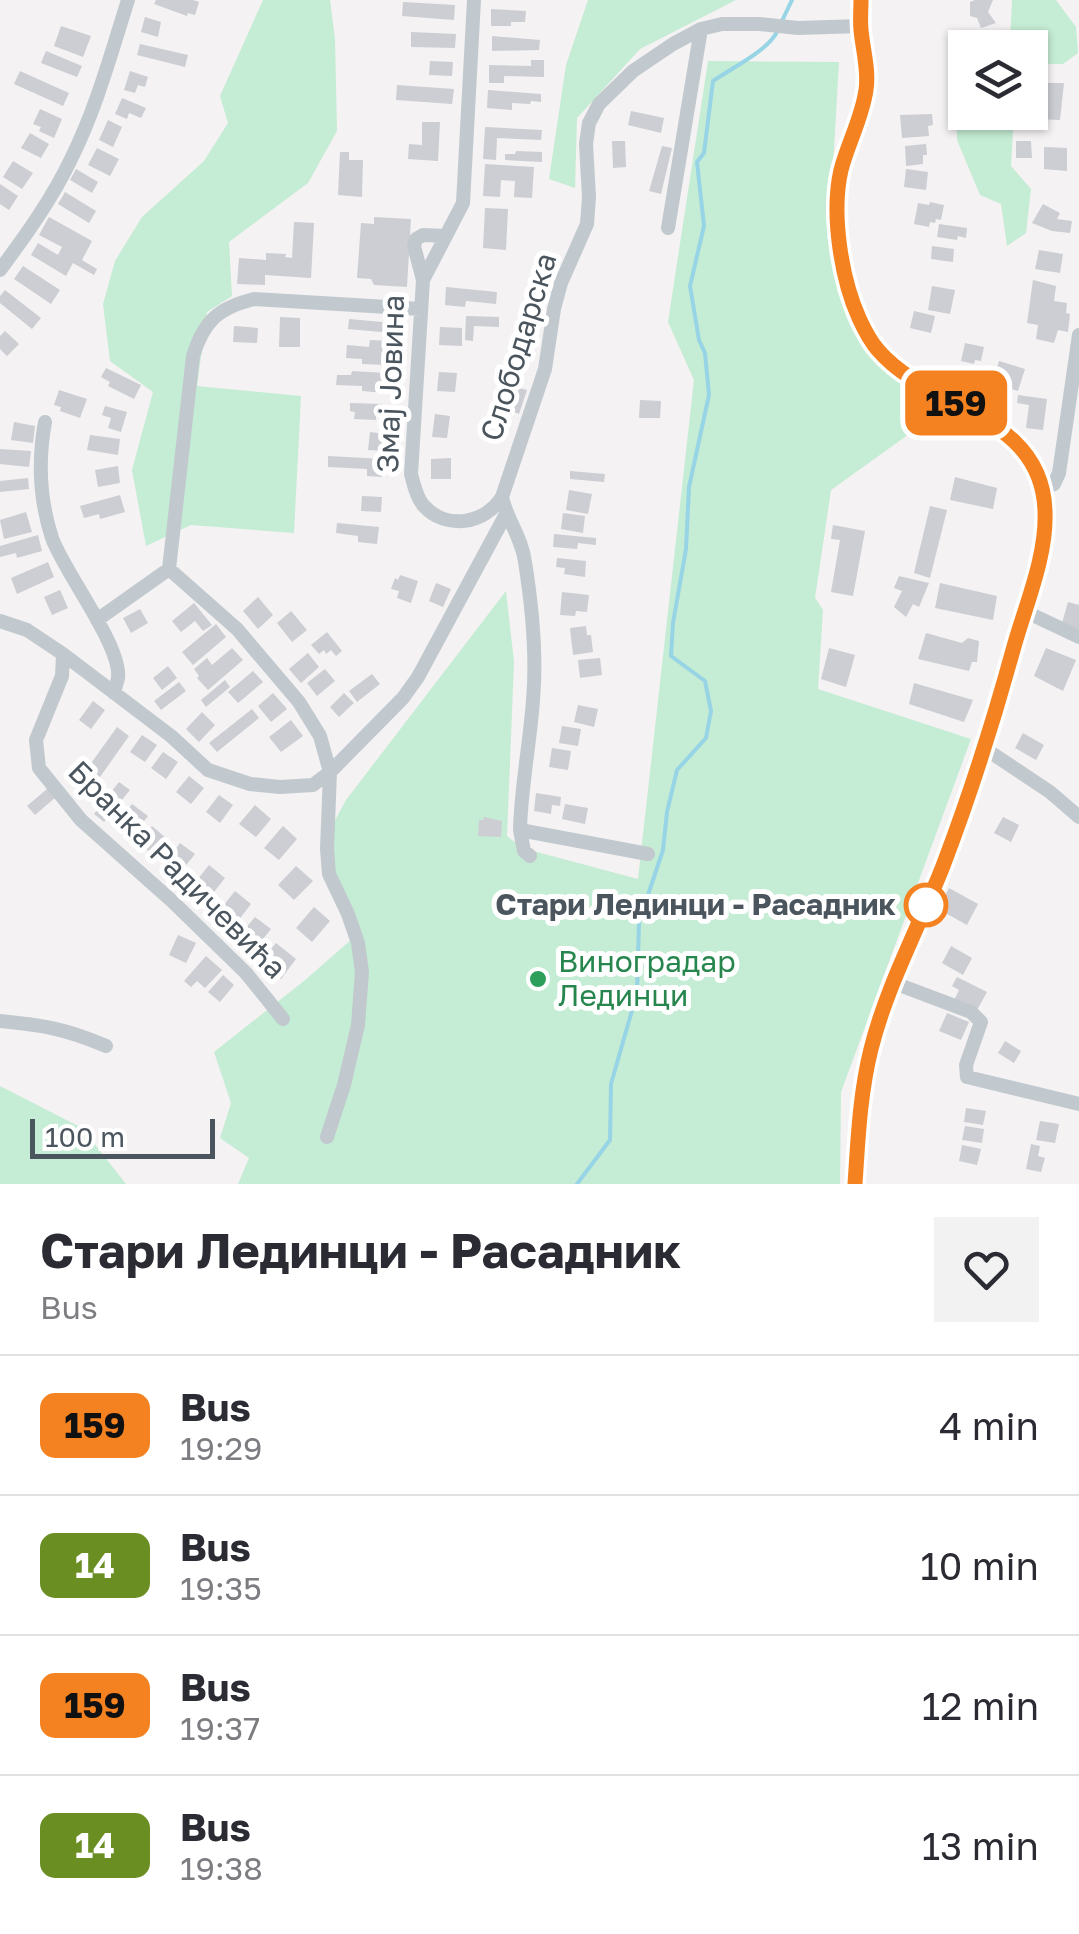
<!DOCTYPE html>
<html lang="en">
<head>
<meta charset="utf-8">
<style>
  :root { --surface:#fff; --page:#f2f2f3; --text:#2b2b33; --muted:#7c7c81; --line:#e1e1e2 }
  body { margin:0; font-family:"Golos Text",sans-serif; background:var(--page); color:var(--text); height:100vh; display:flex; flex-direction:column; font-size:38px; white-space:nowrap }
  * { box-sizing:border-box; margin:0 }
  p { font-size:32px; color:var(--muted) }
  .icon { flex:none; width:55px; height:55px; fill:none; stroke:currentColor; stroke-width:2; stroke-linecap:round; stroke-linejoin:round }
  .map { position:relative; height:1184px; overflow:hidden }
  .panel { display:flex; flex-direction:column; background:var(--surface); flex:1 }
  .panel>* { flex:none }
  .badge { padding:0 20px; border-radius:15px; font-size:35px; line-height:65px }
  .controls { position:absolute; left:948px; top:30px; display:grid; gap:20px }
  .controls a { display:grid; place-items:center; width:100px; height:100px; border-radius:0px; background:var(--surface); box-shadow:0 2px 8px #0004; font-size:50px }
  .scale { position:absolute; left:30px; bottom:25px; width:185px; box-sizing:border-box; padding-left:10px; border:5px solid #4b555e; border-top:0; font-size:28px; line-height:35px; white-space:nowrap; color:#4b555e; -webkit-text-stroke:8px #fff; paint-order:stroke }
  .map>.badge { position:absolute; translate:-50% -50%; box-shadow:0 0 0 5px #fff }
  .round { display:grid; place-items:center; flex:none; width:105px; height:105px; border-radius:0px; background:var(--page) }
  .head { display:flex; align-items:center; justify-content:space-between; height:170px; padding:0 40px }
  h1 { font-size:48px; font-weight:700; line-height:75px }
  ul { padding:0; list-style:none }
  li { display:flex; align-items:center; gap:30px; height:140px; padding:0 40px; border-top:2px solid var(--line) }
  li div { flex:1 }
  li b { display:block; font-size:38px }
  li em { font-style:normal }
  li .badge { min-width:110px; font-weight:700; text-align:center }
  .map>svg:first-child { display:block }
  .green { fill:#c5ecd4 }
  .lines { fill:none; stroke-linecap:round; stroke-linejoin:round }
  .stream { stroke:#97d4e5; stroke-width:4 }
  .building { fill:#ccced3 }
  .minor { stroke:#c1c9cf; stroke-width:14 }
  .line-casing { stroke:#fff; stroke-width:22 }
  .line { stroke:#f58220; stroke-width:15 }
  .stop-dot { fill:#fff; stroke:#f58220; stroke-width:5 }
  .leisure-dot { fill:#2e9e5b; stroke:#fff; stroke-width:4 }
  .labels { text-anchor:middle; stroke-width:10; stroke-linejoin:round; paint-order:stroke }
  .street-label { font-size:30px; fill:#4b555e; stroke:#fff }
  .stop-label { font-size:30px; font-weight:bold; fill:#4b555e; stroke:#fff; text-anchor:end }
  .leisure-label { font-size:30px; fill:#27864d; stroke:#fff; text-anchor:start }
</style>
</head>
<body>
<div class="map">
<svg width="1079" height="1184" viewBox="0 0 1079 1184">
  <rect width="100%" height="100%" fill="#f4f2f2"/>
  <path class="green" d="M263,0H330L335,39L337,131L308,183L229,242L232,296L207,312L197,386L301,396L294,533L191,525L146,546L132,470L153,392L110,361L103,304L115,261L142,217L204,161L228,123L220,96Z
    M588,0H736L640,49L577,118L575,188L549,179L566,65Z
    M1012,0H1056L1076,27L1078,53L1063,64H1030V48L992,47L1010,41Z
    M708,61L839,62L830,218L847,318L881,365L944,409L831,490L815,598L823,610L818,689L971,739L841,1092L840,1184H238L249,1158L220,1138L231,1103L214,1052L304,981L353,938L324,841L346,800L506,591L514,662L507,836L522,848L638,879L694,380L668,322Z
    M965,65V112L1014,113L1011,166L1031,189L1026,233L1007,246L1001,204L980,195L957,140V90L962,67Z
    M0,1086L82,1128L126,1184H0Z"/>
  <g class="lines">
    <path class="stream" d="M781,23L792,0
      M577,1184L610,1140L611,1084L637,993L639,922L663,850L667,812L677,770L706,738L711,711L705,681L671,656L673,623L686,549L689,487L709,395L705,353L699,340L690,286L704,226L697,162L704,153L713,81C732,68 767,51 777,32"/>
  </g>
  <path class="building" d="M156,0H193L199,2L195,15L188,13L187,16L154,4Z
    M975,0H993L988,12L996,23L981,28L977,18L970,16V2Z
    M403,2L455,5L454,20L402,16Z
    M491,9L526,11L525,22H511V26H491Z
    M145,17L161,22L158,37L141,32Z
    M61,26L91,36L83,57L54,46Z
    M411,32L456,34L455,48L411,47Z
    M492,36L540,40L539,50L492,51Z
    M140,44L188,55L185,67L137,55Z
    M46,51L82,66L77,77L41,63Z
    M531,60H544V77L504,76V83H489V65L531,66Z
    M430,61L453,62L452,76L429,75Z
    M20,71L69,93L63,106L14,84Z
    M130,71L148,77L145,87L138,85L135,93L124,90Z
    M1036,83H1064L1060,120L1037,119Z
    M397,85L454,89L452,104L396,100Z
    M488,90L541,94V102L531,101L530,104L512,103V110L487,108Z
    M122,98L146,108L141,118L129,113L127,119L115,114Z
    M40,109L62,119L54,138L39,131L41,127L33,124Z
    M631,111L664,118L661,133L628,125Z
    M932,114L933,125L928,126L929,136L902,138L900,115Z
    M108,120L122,127L113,147L99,140Z
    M422,122H440L438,161L408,159L409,144L422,145Z
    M485,127L542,130L541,140L497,138L496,160L483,159Z
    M30,133L49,144L41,158L21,148Z
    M612,141H625L626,167L613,168Z
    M1016,141H1031L1032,158H1016Z
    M926,144L927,155H923V164L906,166L905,146Z
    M662,146L672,148L661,194L649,191Z
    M1044,147L1067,148V171L1044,169Z
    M97,148L119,159L110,176L88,165Z
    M516,151L542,152V162L505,160V154H515Z
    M340,152H349V160H363L362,197L338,195Z
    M13,161L33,173L22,189L3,177Z
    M485,164L534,167L532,198L514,197L515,181L501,180L500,197L483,196Z
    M76,169L98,182L92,193L70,180Z
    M906,169L928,172L926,190L904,187Z
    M0,184L18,196L9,210L0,204Z
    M65,192L96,211L89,223L58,204Z
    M930,202L944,205L941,220L936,219L935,223L930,222L929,227L914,224L918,203L929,205Z
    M1043,204L1060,213L1057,219L1072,221L1070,233L1052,231L1032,223Z
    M485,208L508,209L506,250L483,248Z
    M49,217L92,241L82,260L97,269L94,275L73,263L66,276L31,255L38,243L58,255L62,247L39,235Z
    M374,217L411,219L407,287L374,285L371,279L357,278L361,223L374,224Z
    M294,222L314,223L311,278L265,275V285L237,284L239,258L266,260V253L286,254L285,257L292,258Z
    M939,224L967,228L966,238L958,236L957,240L937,237Z
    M932,246L954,249L953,262L931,259Z
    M1039,250L1063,254L1060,273L1035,269Z
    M23,266L60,290L51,304L14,279Z
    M1033,280L1056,286L1054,301L1067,303L1066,313L1070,314L1068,332L1058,330L1054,343L1036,339L1038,325L1027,323Z
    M932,286L955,290L950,314L928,310Z
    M446,287L497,292L496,304L466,301L465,307L445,305Z
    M5,290L41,318L32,329L0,303V296Z
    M914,311L935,316L931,333L910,328Z
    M466,316L499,317V327L474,326L473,341L465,340Z
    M280,317L300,318V347H279Z
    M349,319L393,323L392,333L348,329Z
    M234,326L258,328L257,343L233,342Z
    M440,327L462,328V346L439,345Z
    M5,331L19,344L7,356L0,349V336Z
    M370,340L389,341L388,365L362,364V359L346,358L347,345L369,347Z
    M965,343L984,347L981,361L975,360L974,364L961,361Z
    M999,361L1025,369L1018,391L992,383Z
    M106,368L141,385L134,399L108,386L110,382L101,377Z
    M352,371L386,373L385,393L362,391V386L336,385L337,375H351Z
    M439,372L457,373L455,392L437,391Z
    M516,387L527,390L519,414L509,410Z
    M59,390L87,399L80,418L60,411L61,407L54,405Z
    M1018,395L1047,399L1043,430L1026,428L1029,405L1017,403Z
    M640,400L661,401L660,418H639Z
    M350,403L383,404V413H376V420L354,419L355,412L350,411Z
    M105,406L127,412L121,432L108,428L111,418L102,415Z
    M435,414L450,416L447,438L432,437Z
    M14,422L35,426L33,443L11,440Z
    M370,432L386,434L385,451L368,450Z
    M90,435L120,439L118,455L87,450Z
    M0,449L31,451L29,467L0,464Z
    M328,456L384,459L382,477L367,476V469L328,467Z
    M451,458V479H431V459Z
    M118,466L120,483L98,487L95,470Z
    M570,471L605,474L604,482L570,479Z
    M955,477L997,488L993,509L950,500Z
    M28,478L29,489L0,492V481Z
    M569,490L592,494L588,514L566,510Z
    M120,495L125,512L100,519L99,514L84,518L80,506Z
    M362,496L382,497L381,512L361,511Z
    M930,506L947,510L930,578L914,573Z
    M26,512L32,532L4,539L0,520Z
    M563,513L585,516L583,533L561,529Z
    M337,523L379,527L377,544L358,542V536L336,533Z
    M833,525L865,531L853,596L831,592L840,540L831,539Z
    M554,534L596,538V545L578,543L577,549L553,547Z
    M38,535L42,551L17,558L16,553L0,557V546Z
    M557,558L586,561L585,577L564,574L565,568L556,567Z
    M48,562L54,577L17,594L11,578Z
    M400,575L418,581L411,603L397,598L399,591L391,589L395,578L398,580Z
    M899,576L929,583L919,607L913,604L906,617L894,607L902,591L894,588Z
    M436,583L451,589L443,607L429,601Z
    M940,583L997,596L993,620L935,608Z
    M60,590L68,608L52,615L44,597Z
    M562,592L589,595L587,612L576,611L575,616L560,615Z
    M258,597L273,615L258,629L243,611Z
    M1068,602L1079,605V630L1062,623Z
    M194,603L212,625L203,631L195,621L181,632L172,621Z
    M140,609L148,623L131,633L123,618Z
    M291,611L307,630L292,642L277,623Z
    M216,624L226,637L193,665L182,652Z
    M586,626L587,635H591L593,652L573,655L570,628Z
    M327,632L342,651L336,656L331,650L326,654L324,650L319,654L311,645Z
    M926,633L962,643L968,638L979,641L977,662H972L969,671L918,659Z
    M232,648L243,660L208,690L197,678L199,676L194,669L207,658L212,665Z
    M829,648L855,655L846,687L821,679Z
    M1046,648L1076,660L1063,691L1034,676Z
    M308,653L319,667L301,683L289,669Z
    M600,658L602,675L580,678L578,660Z
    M168,666L177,678L162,690L153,678Z
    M325,669L335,681L317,696L307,683Z
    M253,671L263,682L238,703L228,692Z
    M372,674L380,684L357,702L349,691Z
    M225,680L230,687L206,707L201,700Z
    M179,682L186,691L161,710L154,701Z
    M914,683L973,700L964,722L909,704Z
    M273,693L287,709L271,722L258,706Z
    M344,693L354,703L339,717L330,707Z
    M93,701L105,710L91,729L79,720Z
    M578,705L598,709L594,727L574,722Z
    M252,709L259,718L217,752L209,743Z
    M202,712L215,725L199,742L186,729Z
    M291,720L303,736L281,752L269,737Z
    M562,726L581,729L578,746L559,743Z
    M117,727L129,736L100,777L87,769Z
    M1023,733L1044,745L1036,760L1015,748Z
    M142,735L157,745L145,762L130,752Z
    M552,748L571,751L568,770L549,767Z
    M163,752L178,762L166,779L151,768Z
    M189,776L204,788L191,804L176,792Z
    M119,782L130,790L104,822L94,814Z
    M48,788L56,797L35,815L27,806Z
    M536,793L561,797L560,806L552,805L551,814L534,811Z
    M219,795L233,805L220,823L206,812Z
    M132,804L148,816L133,835L117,823Z
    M565,804L588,808L585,824L562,819Z
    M255,805L271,819L256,837L239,824Z
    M484,817L502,821L501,837L478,836L479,820H483Z
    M1003,817L1019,825L1011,842L994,833Z
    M152,826L166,838L152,854L138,842Z
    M283,826L297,839L279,860L264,848Z
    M180,843L195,854L179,874L165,864Z
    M209,865L225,878L210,897L194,884Z
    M296,866L313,881L294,900L278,885Z
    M949,888L978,904L967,925L938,909Z
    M235,891L251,904L235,925L232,923L228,928L221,922L225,916L219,911Z
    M314,907L330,921L312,942L296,928Z
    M255,917L271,929L255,949L239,936Z
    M178,935L196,943L186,963L169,955Z
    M276,943L296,959L281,979L260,962Z
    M951,946L972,958L963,975L942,963Z
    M206,956L222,970L205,988L197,981L191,987L184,981Z
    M223,975L234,985L220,1002L208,992Z
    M957,977L987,992L976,1012L954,1000L959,990L952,986Z
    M947,1013L969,1022L961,1040L939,1031Z
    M1005,1041L1021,1051L1014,1063L998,1053Z
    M966,1108L986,1111L983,1125L964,1122Z
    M1040,1121L1059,1124L1055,1143L1036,1140Z
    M965,1126L984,1129L982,1143L962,1140Z
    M1031,1144L1040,1146L1038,1156L1045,1158L1041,1172L1026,1169Z
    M962,1145L981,1149L977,1165L959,1161Z"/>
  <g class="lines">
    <path class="minor" d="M474,0L463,203L423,280L411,474C414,485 416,496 423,505C446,531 485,524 502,497
      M668,228L701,29
      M0,270C26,235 52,199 71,159C96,109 111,54 128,0
      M423,280L414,246L416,239L423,235L446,236
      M45,422C38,460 40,501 52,538C64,572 122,646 118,678C117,683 115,688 114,693
      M1042,489L1054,484L1059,473L1079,335
      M169,569L193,356C204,321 218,308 254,299L421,309
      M169,569L237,629L299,702L320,736L330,772
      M1024,611L1079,637
      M97,620L169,569
      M0,621L27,630L63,654L171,736L208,770L250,784L280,787L313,785L330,772L327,849L329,874L348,914L358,943L362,972L358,1025L344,1085L327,1137
      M63,654L62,676L36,740L39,768L81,820L172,901L246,973L283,1019
      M984,748L1050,792L1079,817
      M330,772L403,698L418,677L506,514
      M520,830L524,851L530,856
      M648,854L520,830C521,787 530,743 533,700C537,655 532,606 525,562C522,538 507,520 502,497L545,369L554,309L561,283L587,224L589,197L586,144L589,123L599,104L633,71L673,44L701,29L722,24H760L798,28L861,26
      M894,983L971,1012L981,1022L966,1065L967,1077L1079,1104
      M0,1021C43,1025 66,1029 106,1046
      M855,1184C858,1139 860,1093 871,1049C887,985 919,927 943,866C970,795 992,723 1013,650C1025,608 1047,554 1046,511C1042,413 929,410 878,350C870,341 864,329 859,318C841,278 831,212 841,170C848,143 863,117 866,90C868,72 864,56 862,38C860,25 861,13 861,0"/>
  </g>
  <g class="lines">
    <defs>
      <path id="line" d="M855,1184C858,1139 860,1093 871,1049C887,985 919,927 943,866C970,795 993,723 1013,650C1025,606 1047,557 1045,511C1042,413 929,410 878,350C870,341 864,329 859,318C841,278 831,213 841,170C848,143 862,118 866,90C869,70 863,51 861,30C860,20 861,10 861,0"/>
    </defs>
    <use href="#line" class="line-casing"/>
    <use href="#line" class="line"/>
  </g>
  <circle class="stop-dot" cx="926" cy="905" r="20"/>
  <circle class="leisure-dot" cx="538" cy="979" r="10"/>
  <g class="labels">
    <g class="street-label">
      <text transform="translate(519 347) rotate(-73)" y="10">Слободарска</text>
      <text transform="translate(391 384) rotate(-88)" y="10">Змај Јовина</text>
      <text transform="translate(177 870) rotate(45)" y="10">Бранка Радичевића</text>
    </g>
    <g class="stop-label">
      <text x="896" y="915">Стари Лединци - Расадник</text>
    </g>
    <g class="leisure-label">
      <text x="558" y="972">Виноградар<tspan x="558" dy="34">Лединци</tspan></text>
    </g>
  </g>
</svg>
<div class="controls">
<a><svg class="icon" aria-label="layers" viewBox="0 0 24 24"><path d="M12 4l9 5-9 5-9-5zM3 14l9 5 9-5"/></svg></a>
</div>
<div class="scale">100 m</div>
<b class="badge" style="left:956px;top:403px;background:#f58220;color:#111">159</b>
</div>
<section class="panel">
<div class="head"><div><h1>Стари Лединци - Расадник</h1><p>Bus</p></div><a class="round"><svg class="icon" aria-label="heart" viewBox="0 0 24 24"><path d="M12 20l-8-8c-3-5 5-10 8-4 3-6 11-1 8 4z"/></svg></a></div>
<ul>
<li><span class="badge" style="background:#f58220;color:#111">159</span><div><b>Bus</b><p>19:29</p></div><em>4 min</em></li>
<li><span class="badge" style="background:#6b8e23;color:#fff">14</span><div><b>Bus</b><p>19:35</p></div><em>10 min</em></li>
<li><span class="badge" style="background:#f58220;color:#111">159</span><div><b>Bus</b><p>19:37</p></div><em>12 min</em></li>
<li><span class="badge" style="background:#6b8e23;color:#fff">14</span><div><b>Bus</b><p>19:38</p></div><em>13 min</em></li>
</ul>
</section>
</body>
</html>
